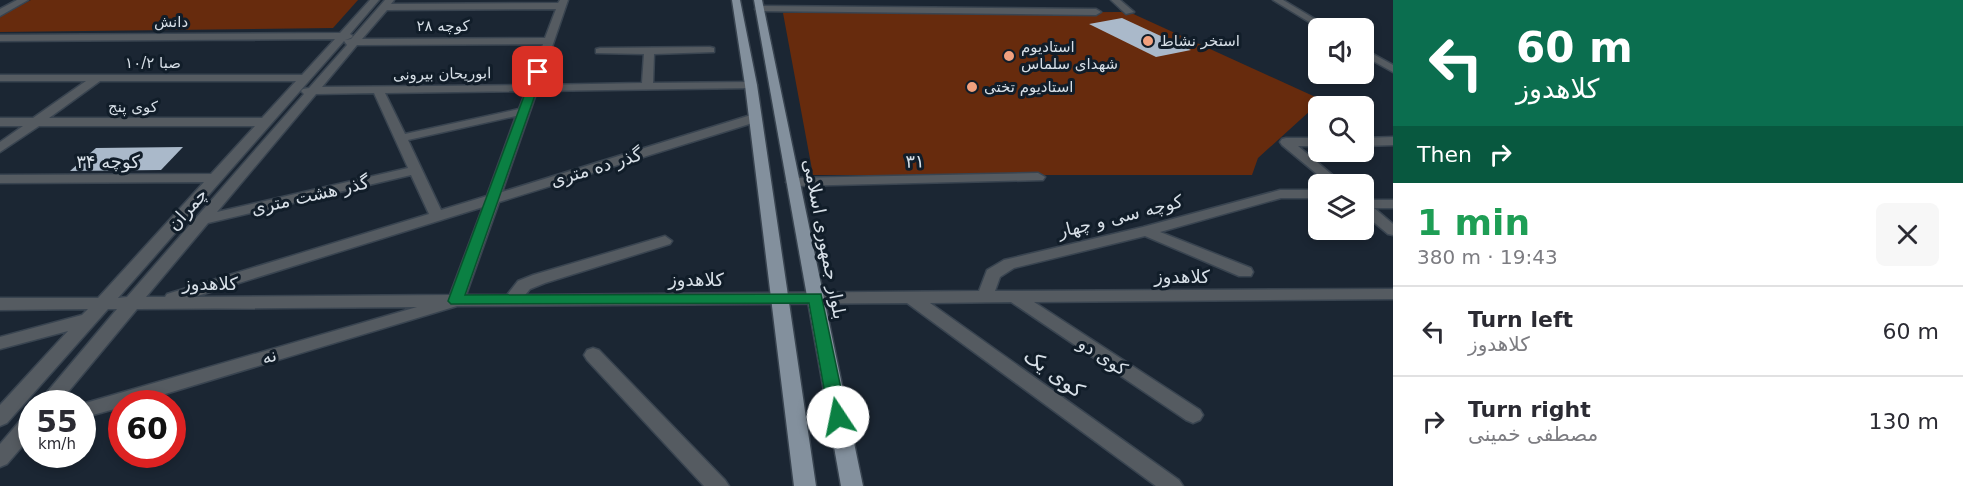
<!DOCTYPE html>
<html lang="en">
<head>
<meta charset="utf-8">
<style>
	:root { --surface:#fff; --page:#f7f7f7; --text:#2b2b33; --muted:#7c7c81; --line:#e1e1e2 }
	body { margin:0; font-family:"DejaVu Sans","Noto Sans Arabic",sans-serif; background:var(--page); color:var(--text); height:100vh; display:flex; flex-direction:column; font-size:22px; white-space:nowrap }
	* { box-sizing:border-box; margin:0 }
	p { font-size:20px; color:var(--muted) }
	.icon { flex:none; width:33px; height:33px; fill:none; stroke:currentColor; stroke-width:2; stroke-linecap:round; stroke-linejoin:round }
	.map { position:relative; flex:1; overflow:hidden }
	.details { display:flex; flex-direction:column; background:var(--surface); width:570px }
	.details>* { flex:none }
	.banner { background:#0b6e4f; color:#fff; overflow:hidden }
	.controls { position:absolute; left:1308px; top:18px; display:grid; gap:12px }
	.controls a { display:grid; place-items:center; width:66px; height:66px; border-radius:9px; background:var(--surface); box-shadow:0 3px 9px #0003; font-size:30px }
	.speed { position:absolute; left:18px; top:390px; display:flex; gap:12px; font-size:30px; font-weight:700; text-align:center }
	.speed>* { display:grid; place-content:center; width:78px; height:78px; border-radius:50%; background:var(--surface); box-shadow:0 3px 9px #0003; line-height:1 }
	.speed small { font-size:15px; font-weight:400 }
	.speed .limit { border:9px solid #d22; background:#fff; color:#111 }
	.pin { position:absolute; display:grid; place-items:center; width:51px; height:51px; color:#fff; margin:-26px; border-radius:12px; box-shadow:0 3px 9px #0006 }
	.me { position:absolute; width:66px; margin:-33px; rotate:349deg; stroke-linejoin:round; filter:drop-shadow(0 0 4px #0008) }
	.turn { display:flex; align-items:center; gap:21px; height:126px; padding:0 24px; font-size:27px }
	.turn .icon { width:78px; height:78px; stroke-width:2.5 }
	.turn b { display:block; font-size:42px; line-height:51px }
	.then { display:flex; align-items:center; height:57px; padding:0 24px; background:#0003; gap:12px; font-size:22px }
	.round { display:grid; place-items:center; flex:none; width:63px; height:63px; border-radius:9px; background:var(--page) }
	.head { display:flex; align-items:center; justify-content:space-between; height:102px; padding:0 24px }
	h1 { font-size:36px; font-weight:700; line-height:45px; color:#1e9e55 }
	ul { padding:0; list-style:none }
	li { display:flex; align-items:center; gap:18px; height:90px; padding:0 24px; border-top:2px solid var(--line) }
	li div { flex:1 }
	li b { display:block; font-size:22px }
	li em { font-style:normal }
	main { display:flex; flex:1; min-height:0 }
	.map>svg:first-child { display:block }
	.green { fill:#672b0d }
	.building { fill:#aab9ca }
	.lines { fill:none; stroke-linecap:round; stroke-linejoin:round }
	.minor-casing { stroke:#394450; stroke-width:3 }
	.major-casing { stroke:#394450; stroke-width:3 }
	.minor { fill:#555b61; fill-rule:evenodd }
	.major { fill:#83909d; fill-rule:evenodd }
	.route { fill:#0b8043; stroke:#07532c; stroke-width:1.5 }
	.poi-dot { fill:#f2a17e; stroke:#111d29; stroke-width:2 }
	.labels { text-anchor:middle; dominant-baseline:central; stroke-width:6; stroke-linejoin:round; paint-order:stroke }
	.far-street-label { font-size:15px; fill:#d7dfe7; stroke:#111d29 }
	.far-poi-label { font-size:15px; fill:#d7dfe7; stroke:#111d29; text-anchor:start }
	.street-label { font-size:18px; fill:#d7dfe7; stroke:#111d29 }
	.near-street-label { font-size:21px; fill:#d7dfe7; stroke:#111d29 }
</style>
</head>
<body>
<main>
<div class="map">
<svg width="1393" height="486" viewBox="0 0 1393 486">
	<rect width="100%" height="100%" fill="#1b2633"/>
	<g class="green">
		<path d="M31,0H358L333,28L0,32V16Z"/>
		<path d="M1129,12L1322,100L1258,158L1252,175H813L783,13Z"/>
	</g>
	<g class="building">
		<path d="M1122,18L1191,50L1156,57L1089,24Z"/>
		<path d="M183,147L161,170L70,171L96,148Z"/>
	</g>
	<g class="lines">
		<defs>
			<g id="minor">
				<path d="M17,0H28L0,16V9Z"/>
				<path d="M370,0H379L350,34L353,36L351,38L345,40L351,39L385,0H394L391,4L558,3L560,0H568L539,85L642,83L644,54L596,53V49L600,48L710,47L714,48V52L654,54L653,83L751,82L757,85L751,88L537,91L502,192L751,115H759L761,118L759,121L499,202L466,295H507L518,281L533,275L665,236L672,241L670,244L545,283L530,289L525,295L979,291L987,270L1004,260L1143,227L1280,190H1318V198H1281L1160,232L1251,268L1253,272L1251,276H1239L1145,236L1014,268L1000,277L995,291L1393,289V299L1034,302L1200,410L1203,415L1200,420L1193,423L1186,420L1011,302L930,303L1179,480L1183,486H1156L907,303L457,306L132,404H122V407L82,418V404L417,307L137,309L58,404H37L117,309H108L7,423L0,426V405L68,331L0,349V337L82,315L88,309L0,310V298H98L204,182L0,183V175L211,174L255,126H39L0,152V142L23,126H0V118H33L86,81H0V75H302L335,39L0,41V35L340,33ZM556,9L545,38L362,39L387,10ZM344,41L347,45L309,88L303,89L301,91L304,94L127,297L118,298ZM543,44L528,85L322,87L357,45ZM100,81H296L262,118H49ZM526,91L519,109L405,134L385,93ZM374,93L408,168L217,212L316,94ZM516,116L487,196L441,210L408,140ZM411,175L429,214L167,294L165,297H146L208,223ZM483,207L450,295L194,297Z"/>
				<path d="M1111,0H1120L1134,12L1126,14Z"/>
				<path d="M1273,0H1283L1330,28H1319Z"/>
				<path d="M760,6L1096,9L1101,12L1096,15L757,11L755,9Z"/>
				<path d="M1364,49L1393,65V72L1364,56Z"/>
				<path d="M1393,137V145L1364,146V138Z"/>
				<path d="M1286,138H1318V146H1298L1343,184H1329L1282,145L1280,142L1282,139Z"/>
				<path d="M1038,173L1045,177L1043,180L793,186L786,182L793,178Z"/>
				<path d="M1364,200H1393V208H1374L1393,224V235L1388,234L1364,214Z"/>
				<path d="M593,348L599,350L725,480L729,486H704L587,360L584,355L587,350Z"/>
				<path d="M32,413V435L7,464L0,467V444L25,415Z"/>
			</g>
			<g id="major">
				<path d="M732,0H740L757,85L816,486H794L745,85Z"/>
				<path d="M754,0H762L863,486H841Z"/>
			</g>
		</defs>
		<use href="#minor" class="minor-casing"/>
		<use href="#major" class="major-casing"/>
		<use href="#minor" class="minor"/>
		<use href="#major" class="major"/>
	</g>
	<path class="route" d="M538,69L543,72L465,295L821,294L847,417L844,422L838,424L832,422L829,417L809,303L451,304L448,301L533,72Z"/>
	<g class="poi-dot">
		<circle cx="1148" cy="41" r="6"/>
		<circle cx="1009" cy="56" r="6"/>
		<circle cx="972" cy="87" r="6"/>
	</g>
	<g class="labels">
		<g class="far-street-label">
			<text x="171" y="22">دانش</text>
			<text x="443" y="26">کوچه ۲۸</text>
			<text x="153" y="63">صبا ۱۰/۲</text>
			<text transform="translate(442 74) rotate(-1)">ابوریحان بیرونی</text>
			<text x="133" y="107">کوی پنج</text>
		</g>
		<g class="far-poi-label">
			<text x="1160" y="41">استخر نشاط</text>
			<text x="1021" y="47">استادیوم<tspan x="1021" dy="17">شهدای سلماس</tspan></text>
			<text x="984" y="87">استادیوم تختی</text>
		</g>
		<g class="street-label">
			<text x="108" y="161">کوچه ۳۴</text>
			<text transform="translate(915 161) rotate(-1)">۳۱</text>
			<text transform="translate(596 167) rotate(-17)">گذر ده متری</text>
			<text transform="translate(310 195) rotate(-13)">گذر هشت متری</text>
			<text transform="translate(187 209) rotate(-48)">چمران</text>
			<text transform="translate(1120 216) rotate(-14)">کوچه سی و چهار</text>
			<text transform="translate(825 239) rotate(79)">بلوار جمهوری اسلامی</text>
			<text x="1182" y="276">کلاهدوز</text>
			<text x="696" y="279">کلاهدوز</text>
			<text x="210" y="283">کلاهدوز</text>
			<text transform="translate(269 356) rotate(-16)">نه</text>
			<text transform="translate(1103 356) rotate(33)">کوی دو</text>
		</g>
		<g class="near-street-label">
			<text transform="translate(1054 373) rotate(36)">کوی یک</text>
		</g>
	</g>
</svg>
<div class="controls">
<a><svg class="icon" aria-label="sound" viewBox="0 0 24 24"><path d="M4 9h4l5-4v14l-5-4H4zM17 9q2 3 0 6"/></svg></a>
<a><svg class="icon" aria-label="search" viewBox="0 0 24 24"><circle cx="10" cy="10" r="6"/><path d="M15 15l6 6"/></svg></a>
<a><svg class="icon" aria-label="layers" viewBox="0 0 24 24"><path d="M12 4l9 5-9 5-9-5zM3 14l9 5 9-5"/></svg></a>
</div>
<div class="speed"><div>55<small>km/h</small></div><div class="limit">60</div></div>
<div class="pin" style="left:538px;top:72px;background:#d93025"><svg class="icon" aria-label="arrive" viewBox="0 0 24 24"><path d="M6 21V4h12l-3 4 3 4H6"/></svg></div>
<svg class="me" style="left:838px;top:417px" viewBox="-20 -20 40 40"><circle r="19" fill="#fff"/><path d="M0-13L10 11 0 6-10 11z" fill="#0b8043"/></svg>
</div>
<section class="details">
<div class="banner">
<div class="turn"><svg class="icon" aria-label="left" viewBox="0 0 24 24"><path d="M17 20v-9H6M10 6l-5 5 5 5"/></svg><div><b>60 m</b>کلاهدوز</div></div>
<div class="then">Then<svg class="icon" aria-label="right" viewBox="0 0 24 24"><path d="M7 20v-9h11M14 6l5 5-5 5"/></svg></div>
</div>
<div class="head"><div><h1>1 min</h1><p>380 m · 19:43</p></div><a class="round"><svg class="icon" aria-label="close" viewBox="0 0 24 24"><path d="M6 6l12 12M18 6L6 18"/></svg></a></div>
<ul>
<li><svg class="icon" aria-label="left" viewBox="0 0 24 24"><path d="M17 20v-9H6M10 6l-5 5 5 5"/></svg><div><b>Turn left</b><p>کلاهدوز</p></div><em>60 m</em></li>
<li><svg class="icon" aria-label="right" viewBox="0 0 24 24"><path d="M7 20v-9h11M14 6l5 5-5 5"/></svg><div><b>Turn right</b><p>مصطفی خمینی</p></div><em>130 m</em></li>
</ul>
</section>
</main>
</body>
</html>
